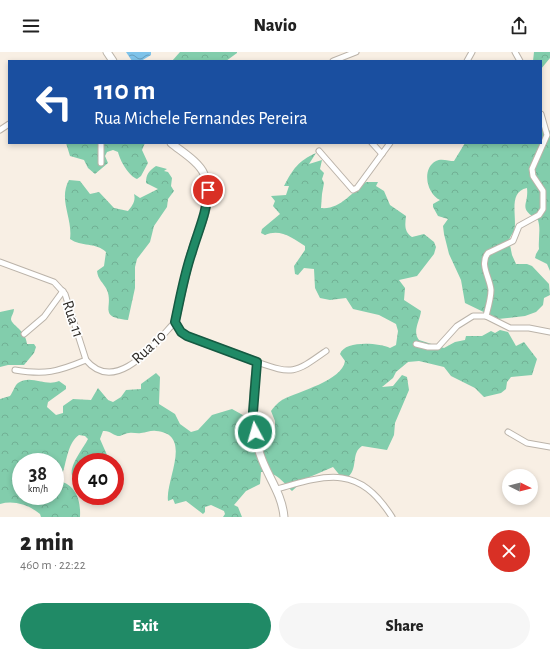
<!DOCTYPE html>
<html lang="en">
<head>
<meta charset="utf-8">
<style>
	:root { --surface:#fff; --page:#f6f6f6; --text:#222; --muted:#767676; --accent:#208a66 }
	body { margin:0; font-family:"Alegreya Sans",sans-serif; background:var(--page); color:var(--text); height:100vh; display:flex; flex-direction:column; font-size:15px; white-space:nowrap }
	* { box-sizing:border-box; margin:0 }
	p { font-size:13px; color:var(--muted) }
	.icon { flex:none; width:22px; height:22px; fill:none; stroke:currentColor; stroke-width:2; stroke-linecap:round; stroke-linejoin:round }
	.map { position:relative; height:465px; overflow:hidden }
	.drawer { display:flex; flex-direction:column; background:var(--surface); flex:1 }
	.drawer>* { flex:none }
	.hud { position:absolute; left:8px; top:8px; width:534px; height:84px; border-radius:0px; box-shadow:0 2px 6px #0003; background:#1a4fa0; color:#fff; overflow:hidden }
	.needle { width:26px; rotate:96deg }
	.fabs { position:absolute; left:502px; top:417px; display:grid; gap:8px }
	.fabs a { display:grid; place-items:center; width:36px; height:36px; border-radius:50%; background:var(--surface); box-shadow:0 2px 6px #0003; font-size:20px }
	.speed { position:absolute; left:12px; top:401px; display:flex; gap:8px; font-size:20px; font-weight:700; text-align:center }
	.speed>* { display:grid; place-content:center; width:52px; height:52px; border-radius:50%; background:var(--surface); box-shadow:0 2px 6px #0003; line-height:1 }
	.speed small { font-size:10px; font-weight:400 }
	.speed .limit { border:6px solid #d22; background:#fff; color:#111 }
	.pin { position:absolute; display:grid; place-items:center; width:34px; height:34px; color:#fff; margin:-17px; border:2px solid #fff; border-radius:50%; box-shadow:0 1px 4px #0007 }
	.me { position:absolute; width:44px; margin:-22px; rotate:354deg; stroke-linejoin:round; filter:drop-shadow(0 0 3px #0008) }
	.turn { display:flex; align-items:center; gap:14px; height:84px; padding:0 20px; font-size:18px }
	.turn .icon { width:52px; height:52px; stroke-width:2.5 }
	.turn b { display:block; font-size:28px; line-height:34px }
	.round { display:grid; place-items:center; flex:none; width:42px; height:42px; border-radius:21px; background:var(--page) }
	.summary { display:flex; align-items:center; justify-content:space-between; height:68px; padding:0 20px }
	h1 { font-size:24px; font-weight:800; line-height:30px }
	.cta { display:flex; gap:8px; margin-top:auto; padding:8px 20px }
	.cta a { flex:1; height:46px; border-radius:24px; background:var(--accent); color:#fff; font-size:16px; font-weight:800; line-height:46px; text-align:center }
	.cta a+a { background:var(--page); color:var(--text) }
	header { display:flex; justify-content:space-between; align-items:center; height:52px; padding:0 20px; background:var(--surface); font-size:18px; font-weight:800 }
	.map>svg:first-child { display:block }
	.forest { fill:url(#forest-crowns) }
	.water { fill:url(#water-waves) }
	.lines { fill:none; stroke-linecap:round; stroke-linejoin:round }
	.street-casing { stroke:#bbb3a9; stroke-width:7 }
	.secondary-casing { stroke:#bbb3a9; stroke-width:9 }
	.street { stroke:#fff; stroke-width:5 }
	.secondary { stroke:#fff; stroke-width:7 }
	.route-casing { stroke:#155a42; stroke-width:10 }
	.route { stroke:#208a66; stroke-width:7 }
	.labels { text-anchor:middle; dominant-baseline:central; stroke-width:3.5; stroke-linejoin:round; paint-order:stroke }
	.street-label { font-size:16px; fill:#2e2b27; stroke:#fefefe }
</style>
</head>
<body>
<header><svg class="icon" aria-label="menu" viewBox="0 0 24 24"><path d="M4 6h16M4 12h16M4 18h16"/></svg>Navio<svg class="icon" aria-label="share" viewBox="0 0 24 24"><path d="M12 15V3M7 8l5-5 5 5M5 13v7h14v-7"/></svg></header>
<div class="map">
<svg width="550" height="465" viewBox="0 0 550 465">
	<defs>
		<pattern id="forest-crowns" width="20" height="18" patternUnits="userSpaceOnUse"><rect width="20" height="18" fill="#82cdac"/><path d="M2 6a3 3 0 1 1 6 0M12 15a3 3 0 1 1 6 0" fill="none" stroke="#71b094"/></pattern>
		<pattern id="water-waves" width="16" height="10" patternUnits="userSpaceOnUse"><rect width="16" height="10" fill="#7ec3ea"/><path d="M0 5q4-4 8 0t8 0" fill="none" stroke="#689fbe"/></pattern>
	</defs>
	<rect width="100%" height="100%" fill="#f8efe4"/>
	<g class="forest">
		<path d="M180,0H237V1L226,9H172Z"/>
		<path d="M534,0H550V6L541,17V9H533Z"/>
		<path d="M541,58L548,80L550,78V219L547,212L535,206L536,202L539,197C538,187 541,178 538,168C517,155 529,154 527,136C507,140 518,166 514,179C512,182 510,185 509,188L512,203L516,212H527L532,214L549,232L550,243L544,246L543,253L536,260L525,264L498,267L465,251L461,228L449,202L444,182L443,174L448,167L438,164L433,155V152L440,148C427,142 421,117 436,109C441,106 449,109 454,109L465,91H541Z"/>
		<path d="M66,91H145L142,98L148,111L141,124L137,127C129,124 120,109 118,100L113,98L107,100L105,104L108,111L95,122L88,116L84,108L70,104Z"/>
		<path d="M316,101L309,112L322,108L320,117L324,121L322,127L324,131L322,142L321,156C340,158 352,140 366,130H378L376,134L384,139L390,153L406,164C405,173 404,180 412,185L424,182L434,190L436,195L434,202L417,224L399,228L405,236L404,248L421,259C420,269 412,279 419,288L444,296L455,290L465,288L466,284H482L491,279L495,281L500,278L508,280L516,294L524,290L537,307L532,323L511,325L507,330L506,337L501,341L484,345L475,336L451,324L444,315L419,309L408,310L396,320L393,326L382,335L393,334L402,323L407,325L409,338L395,371L394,383L387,398L362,394C351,401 358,415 349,424L342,426L333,415L305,427L292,439C283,430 276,419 261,420L260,432L246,439L234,453L238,455L242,465H223L225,462L224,459L211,453L205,455V460L203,462L186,449L175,452L173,447L168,449C165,428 194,382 156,379C151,378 146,381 141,381C137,382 133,380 129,381C126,381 123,383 120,384C113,384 110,378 103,379L100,387L107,403L106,410H81V431C59,425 82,399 88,387L85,384L79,383C68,391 67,407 63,420L55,425V410H21V444H55V428C75,431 81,446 80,465H41L40,462C29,453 14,448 0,452V347L10,344C13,340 15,333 18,331C31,322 45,335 59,329L66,334V337L48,350L47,355L56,363L63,361V354L73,347L91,348L98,336L108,348L113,350L121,345L126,338L141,337V332L156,321L160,325L159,352L175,362L180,372L191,380L198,378L212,363L232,357L250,367L257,379L263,383L275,377V369L271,359C274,355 277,351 282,348C299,339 342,329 345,309L340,302C345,288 379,291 390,296L396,293L398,279L396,272L379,263L353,257L346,246L330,248L320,246L315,236L314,217L304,216L298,223L295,222L294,214L305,198V194C293,186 280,176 265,183L261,181L262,177L280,162L273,154L275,149L271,144L286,143L289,134H284C293,117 298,109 316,101Z"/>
		<path d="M156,114L167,117L164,119L168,120L172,126L171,134L174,139L168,147L167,155L154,174L150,190L137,207L135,215V236L128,268C97,265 114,255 107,238C103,230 98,228 97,219L104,214L106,200C96,190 81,195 70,187C73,166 58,148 69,128L80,129L90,142L99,140L114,156L128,159C132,154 136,149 134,142L140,146L158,137L146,131C146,122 149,119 156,114Z"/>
		<path d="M14,257C14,261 11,264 11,267C11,273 26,278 27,292H34L36,295L34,301L24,313H8L0,315V260Z"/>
	</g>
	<path class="water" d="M126,0H151V3L141,9H132Z"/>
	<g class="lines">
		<defs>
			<g id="street">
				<path d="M515,0L520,9"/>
				<path d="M333,9L356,0"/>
				<path d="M467,9L472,0"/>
				<path d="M0,78L9,72"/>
				<path d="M101,91V111"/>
				<path d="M372,91L382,102"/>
				<path d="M319,99L353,138L357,136L390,91"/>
				<path d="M0,210L54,230L65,242L86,308C116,344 155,291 175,270"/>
				<path d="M486,264C488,256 491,246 491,238C490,226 479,212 488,201L513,189L519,174L539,163L543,157V139L533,124L532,117L547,83L541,62"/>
				<path d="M24,282L44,265L63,239"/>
				<path d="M416,292L428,295H438L457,274L473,264H486L510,276H529L550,280"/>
				<path d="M257,310C293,323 295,321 326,299"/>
				<path d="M15,318C45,323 57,320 86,308"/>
				<path d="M508,380L527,391L550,395"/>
				<path d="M277,437C329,422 359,413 392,465"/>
			</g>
			<g id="secondary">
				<path d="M107,0L113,9"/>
				<path d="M171,91C182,100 199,110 204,122C216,149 198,177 191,202C185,224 180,247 175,270L181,280L187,284L257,310C253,340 250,373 260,402C267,424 282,441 284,465"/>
			</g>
		</defs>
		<use href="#street" class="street-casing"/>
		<use href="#secondary" class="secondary-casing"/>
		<use href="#street" class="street"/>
		<use href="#secondary" class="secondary"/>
	</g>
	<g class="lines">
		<defs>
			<path id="route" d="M208,138C207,161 198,179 192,200C184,223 180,247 175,270L181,280L187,284L257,310L253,360L255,380"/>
		</defs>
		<use href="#route" class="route-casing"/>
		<use href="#route" class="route"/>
	</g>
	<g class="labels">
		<g class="street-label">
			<text transform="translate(73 267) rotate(72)">Rua 11</text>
			<text transform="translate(149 295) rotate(-43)">Rua 10</text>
		</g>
	</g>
</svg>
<div class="fabs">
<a><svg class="needle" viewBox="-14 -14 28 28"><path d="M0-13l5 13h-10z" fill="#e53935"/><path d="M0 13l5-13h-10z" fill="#767676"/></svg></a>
</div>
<div class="speed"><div>38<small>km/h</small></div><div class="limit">40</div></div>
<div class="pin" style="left:208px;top:138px;background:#d93025"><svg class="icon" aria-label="arrive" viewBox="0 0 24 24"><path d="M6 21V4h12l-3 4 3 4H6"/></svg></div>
<svg class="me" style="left:255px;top:380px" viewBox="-20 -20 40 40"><circle r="17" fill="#208a66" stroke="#fff" stroke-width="3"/><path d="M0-11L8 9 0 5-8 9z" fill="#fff"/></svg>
<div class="hud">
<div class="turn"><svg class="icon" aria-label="left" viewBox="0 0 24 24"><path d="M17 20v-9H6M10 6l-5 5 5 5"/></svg><div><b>110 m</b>Rua Michele Fernandes Pereira</div></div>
</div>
</div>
<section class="drawer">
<div class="summary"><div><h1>2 min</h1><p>460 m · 22:22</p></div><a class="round" style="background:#d93025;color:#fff"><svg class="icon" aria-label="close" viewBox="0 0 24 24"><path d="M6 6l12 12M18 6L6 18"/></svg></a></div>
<div class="cta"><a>Exit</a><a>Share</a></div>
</section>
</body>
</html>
